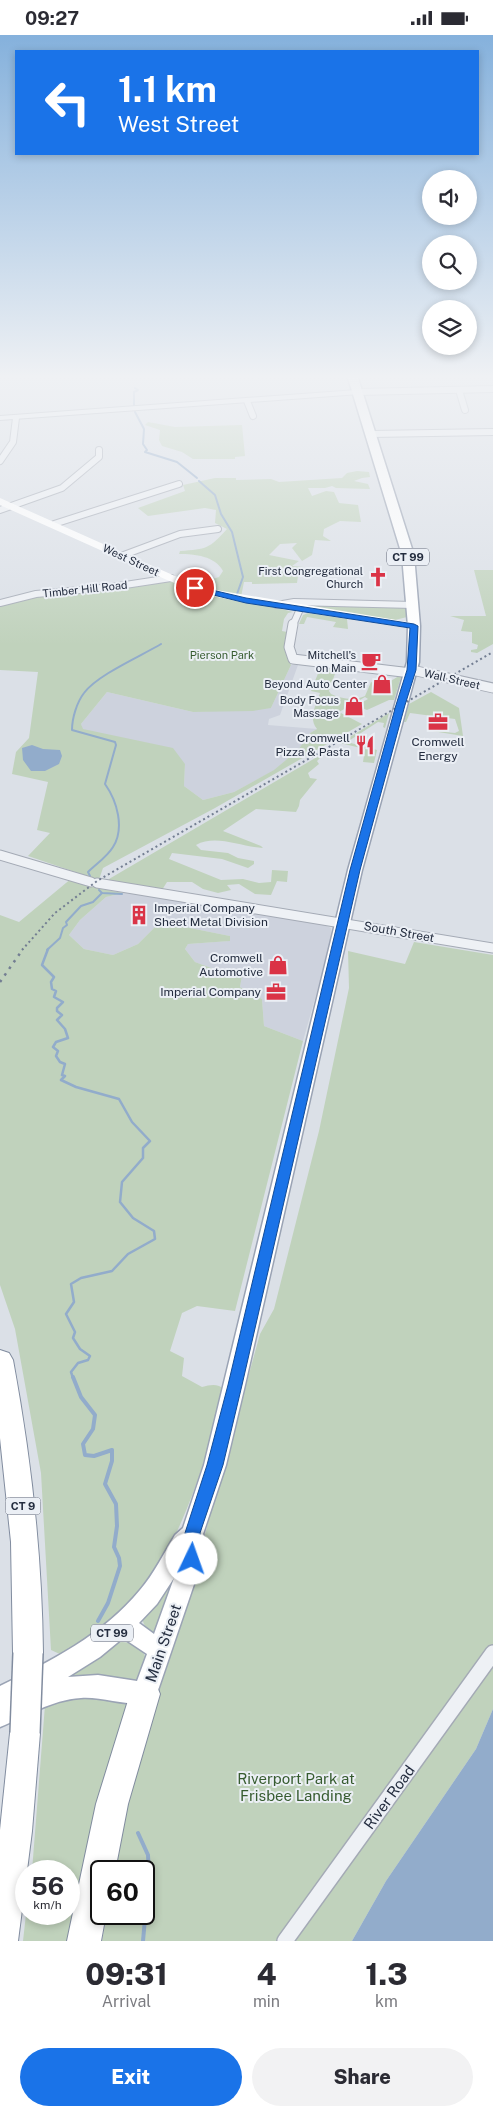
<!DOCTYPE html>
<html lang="en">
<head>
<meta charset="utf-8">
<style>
	:root { --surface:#fff; --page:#f2f2f3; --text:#2b2b33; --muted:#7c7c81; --accent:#1a73e8 }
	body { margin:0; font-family:"Public Sans",sans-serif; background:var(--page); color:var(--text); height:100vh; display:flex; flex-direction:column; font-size:19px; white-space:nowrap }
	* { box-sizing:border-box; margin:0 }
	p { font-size:16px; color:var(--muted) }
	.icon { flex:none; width:28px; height:28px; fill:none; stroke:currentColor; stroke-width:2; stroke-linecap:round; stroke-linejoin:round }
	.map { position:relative; height:1906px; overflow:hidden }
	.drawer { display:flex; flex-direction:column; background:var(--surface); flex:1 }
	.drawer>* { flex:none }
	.top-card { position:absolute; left:15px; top:15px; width:464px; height:105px; border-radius:0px; box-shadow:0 2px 8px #0003; background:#1a73e8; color:#fff; overflow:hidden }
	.fabs { position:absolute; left:422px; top:135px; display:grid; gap:10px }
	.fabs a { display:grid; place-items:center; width:55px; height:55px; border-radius:50%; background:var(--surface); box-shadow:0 2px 8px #0003; font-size:25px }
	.speed { position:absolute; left:15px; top:1825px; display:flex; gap:10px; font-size:25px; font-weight:700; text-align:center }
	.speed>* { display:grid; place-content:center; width:65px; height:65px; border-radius:50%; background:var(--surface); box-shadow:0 2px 8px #0003; line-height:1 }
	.speed small { font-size:12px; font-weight:400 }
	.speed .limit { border:2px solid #111; border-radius:8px; background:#fff; color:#111 }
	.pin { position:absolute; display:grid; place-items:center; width:42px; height:42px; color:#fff; margin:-21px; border:2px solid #fff; border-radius:50%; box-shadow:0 1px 5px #0007 }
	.me { position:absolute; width:55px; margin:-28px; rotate:3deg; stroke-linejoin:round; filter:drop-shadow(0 0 4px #0008) }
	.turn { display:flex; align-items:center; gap:18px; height:105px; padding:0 20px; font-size:22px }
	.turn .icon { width:65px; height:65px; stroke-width:2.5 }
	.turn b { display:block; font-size:35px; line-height:42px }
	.eta { display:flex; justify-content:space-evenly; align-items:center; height:85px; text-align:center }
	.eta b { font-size:30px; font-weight:800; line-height:35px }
	.action { display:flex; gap:10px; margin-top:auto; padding:10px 20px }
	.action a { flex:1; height:58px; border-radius:30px; background:var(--accent); color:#fff; font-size:20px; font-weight:800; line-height:58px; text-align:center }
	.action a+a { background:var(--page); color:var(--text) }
	.status { display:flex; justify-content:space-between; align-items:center; height:35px; padding:0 25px; background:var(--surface); direction:ltr }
	.status svg { height:14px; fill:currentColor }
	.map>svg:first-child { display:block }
	.built { fill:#cdd2dd }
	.green { fill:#c0d2bc }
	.water { fill:#92accb }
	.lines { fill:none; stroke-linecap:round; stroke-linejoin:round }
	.stream-far2 { stroke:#92accb; stroke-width:2 }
	.stream-far1 { stroke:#92accb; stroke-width:2.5 }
	.stream { stroke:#92accb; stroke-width:4 }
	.minor-far2-casing { stroke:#a4aab5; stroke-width:8 }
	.minor-far1-casing { stroke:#a4aab5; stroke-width:11 }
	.minor-casing { stroke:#a4aab5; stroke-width:18 }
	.tertiary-casing { stroke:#a4aab5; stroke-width:2 }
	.primary-casing { stroke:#9aa3b4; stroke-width:3 }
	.motorway-casing { stroke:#818c9f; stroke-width:2 }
	.minor-far2 { stroke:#eef1f5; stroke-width:6 }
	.minor-far1 { stroke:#eef1f5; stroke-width:9 }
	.minor { stroke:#eef1f5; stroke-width:15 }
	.tertiary { fill:#eef1f5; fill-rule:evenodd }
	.secondary { fill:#fff; fill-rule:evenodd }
	.primary { fill:#fff; fill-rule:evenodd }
	.motorway { fill:#fff; fill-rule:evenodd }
	.rail-far1 { stroke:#737e92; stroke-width:2; stroke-dasharray:2 3; stroke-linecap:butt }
	.rail { stroke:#737e92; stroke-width:2.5; stroke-dasharray:2.5 5.5; stroke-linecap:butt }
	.motorway-bridge-casing { stroke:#818c9f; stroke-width:32; stroke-linecap:butt }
	.motorway-bridge { stroke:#fff; stroke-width:29 }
	.route { fill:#1a73e8; stroke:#114b97 }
	.labels { text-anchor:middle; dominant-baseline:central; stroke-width:4; stroke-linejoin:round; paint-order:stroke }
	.shield { fill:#ebeff5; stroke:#606776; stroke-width:1 }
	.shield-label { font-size:11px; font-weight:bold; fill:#242d3f }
	.far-street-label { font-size:11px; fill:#242d3f; stroke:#ebeff5 }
	.far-poi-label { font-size:11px; fill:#242d3f; stroke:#ebeff5; text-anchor:end }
	.far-park-label { font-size:11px; fill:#375c30; stroke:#ebeff5 }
	.poi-label { font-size:12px; fill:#242d3f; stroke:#ebeff5; text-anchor:end }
	.street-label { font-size:12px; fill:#242d3f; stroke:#ebeff5 }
	.near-street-label { font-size:15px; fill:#242d3f; stroke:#ebeff5 }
	.near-park-label { font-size:15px; fill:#375c30; stroke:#ebeff5 }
</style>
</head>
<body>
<div class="status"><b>09:27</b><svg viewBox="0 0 49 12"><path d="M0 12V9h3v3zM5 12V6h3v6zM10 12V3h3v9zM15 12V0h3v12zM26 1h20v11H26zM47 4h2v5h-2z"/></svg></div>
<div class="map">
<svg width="493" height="1906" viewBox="0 0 493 1906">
	<rect width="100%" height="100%" fill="#dbe0e7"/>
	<g class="built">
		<path d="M291,630H298L280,680L269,684L268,690L317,694L310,698L298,715L275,735L234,757L203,765L184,751L185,729L82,694L81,689L107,657L193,677L271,673Z"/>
		<path d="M124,858L175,863L318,887L331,893L332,903L303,1006L264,991L262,964L240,952L242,941L225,938L195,927L185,914L188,909L229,906L230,901L160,887L138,909L113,920L84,914L69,900L80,885L106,862Z"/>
	</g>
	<g class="green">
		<path d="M148,387L175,392L242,390L245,421L235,422V424H193L182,417L162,411L159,405L160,395L145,390Z"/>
		<path d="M357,436L369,437L370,442L362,443L354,446L368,449L370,454L336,453L332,451L325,453H308L312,461L326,456L334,457L339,468L358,470L361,487L340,486L324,494L323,501L331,506L315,505L312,520L302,526L292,513L297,508L280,509L269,520L299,526L292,531L304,532L293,536H282L285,539L298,541L297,548L252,549V547H244L241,562L231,560L199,548L219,542L223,536C215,521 195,519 179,519L180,516C207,514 209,514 227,494L215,488L216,475L205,473L148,481L138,473L185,456L183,450L215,443H236V445L271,444L279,447L342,443L347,438Z"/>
		<path d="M474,535H493V609L477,618L471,617V615L477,614L478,610L472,608V597L461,596L464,585L450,581H486Z"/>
		<path d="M171,546L293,577L288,578L284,584L282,596L287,597L285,614L291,630L271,673L253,676L193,677L107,657L81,689L83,694L173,713L185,729L184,751L203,765L234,757L274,735L298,715L310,698L317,694C308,683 316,670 320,658L311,656L321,631L337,633L329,656L331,659C341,664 355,666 365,661L371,647L377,650L375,652L378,654L402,639L394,665H389L367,675L359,672L364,669L361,668L368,664L365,662L339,677L362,689L215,773L103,833L96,853L124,858L106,862L80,885L69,900L84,914L113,920L138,909L160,887L230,901V906L188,909L185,914L195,927L225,938L242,941L240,952L262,964L264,991L303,1006L235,1276L197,1271L182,1278L170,1316L184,1323L182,1341L202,1352C211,1350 217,1348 225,1355C202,1436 179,1523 117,1583C102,1597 81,1609 64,1621L51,1615L41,1438L15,1294L0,1250V880L19,887L78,838L28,821L50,798L37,795L48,747L12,739L16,717L29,703L38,637L0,635V571L28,563Z"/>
		<path d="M293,569L407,573V582L395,585Z"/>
		<path d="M308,578L347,584L348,594L333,592L336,587L307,582L304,589H299L303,580Z"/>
		<path d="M431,657L459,673L463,701L426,695L455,698L459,696L455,684L410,678L406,687H404L409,669Z"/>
		<path d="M389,678L385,693L383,692L384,688L378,687L347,707L377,715L374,728L363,727L365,714L340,708Z"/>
		<path d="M317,722L320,723L317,726L319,729L308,738L310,743L317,744L300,765L299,771L296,777L256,774L223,796L261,811L263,813C241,812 216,799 196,810L201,815L228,818L238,823L254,826V829L248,833L222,824L172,818L169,824L221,845L243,844L259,848L271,847L272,835L288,836L287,847L277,846L271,860L255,859L239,849L227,850L231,855L218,858L203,854L192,847H167L162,855L110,848L109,844Z"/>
		<path d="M414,907L493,920V1674L476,1714L386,1846L352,1906H102L107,1879H144V1836H115L128,1764L149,1683L191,1550L260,1299L274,1274L319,1096L349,953L348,916L405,929Z"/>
		<path d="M186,1513L155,1599C147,1596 144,1591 142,1583Z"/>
		<path d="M122,1607C136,1608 142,1612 146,1624L137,1647L45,1648L115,1608Z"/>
		<path d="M71,1659L136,1664L78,1906H23L26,1879H69V1836H32L45,1670Z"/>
	</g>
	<g class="water">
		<path d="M32,710L43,714L60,715L62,721L59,729L45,736H31L23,725L22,713Z"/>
		<path d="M493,1674V1906H352L386,1846L476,1714Z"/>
	</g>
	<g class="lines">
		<g class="stream-far2">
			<path d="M134,371V357L138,355L135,353"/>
			<path d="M135,377L144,394L143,409L147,415L145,417L177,427L197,443"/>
			<path d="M199,446L215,460L221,479L232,497L243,542L237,559"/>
			<path d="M90,841L88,837C96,829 107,822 113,812C125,793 117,766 105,749L116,710L115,707L72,695C72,683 77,667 84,658C97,640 141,621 161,609"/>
			<path d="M99,855L102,858L122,859"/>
			<path d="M47,915L60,903L63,893L67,890L66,887L81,871L93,867L102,858"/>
		</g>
		<path class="stream-far1" d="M48,914L42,930L54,942L51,947L52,954L56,956L54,962L63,967L57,973V976L62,980L57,985L65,994L68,1003L56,1007L53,1012L58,1016L56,1021L60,1027L65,1029L62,1040L65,1041L61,1045L76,1052L119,1064L132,1087L150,1106L143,1113V1123L122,1147L120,1167L133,1183L154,1196L155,1204L128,1219L112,1236L81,1243L71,1249L74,1267L66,1279L75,1297L73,1303L80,1314L90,1321L88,1325L78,1328L71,1337L73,1343"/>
		<g class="stream">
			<path d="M73,1342L81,1362L95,1380L93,1394L83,1409L85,1420L94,1421L112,1415V1426L105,1449L116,1469L117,1491L114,1512L119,1523L120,1531L108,1568L98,1586"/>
			<path d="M138,1798L148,1820L149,1839L143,1906"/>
		</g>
		<defs>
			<g id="minor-far2">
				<path d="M459,355L465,375"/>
				<path d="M357,357L493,354"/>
				<path d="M247,366L253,381"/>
				<path d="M371,399L493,397"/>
				<path d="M0,426L13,407L16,383"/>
				<path d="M0,475L62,453L99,422V415"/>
				<path d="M54,489L179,449"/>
				<path d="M121,521L180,499L218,494"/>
				<path d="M0,568L36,559L112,552L171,543"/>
				<path d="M277,570L294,567L413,570"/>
				<path d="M293,590L300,574"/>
			</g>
			<g id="minor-far1">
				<path d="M293,589L289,612L293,624L411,638"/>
				<path d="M412,635L493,653"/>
				<path d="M0,820L91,847"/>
				<path d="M97,848L493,913"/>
			</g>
			<path id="minor" d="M285,1906L493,1618"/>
			<path id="tertiary" d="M357,355L361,357L360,359L0,385V381Z"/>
			<path id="primary" d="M348,343H358L414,520L420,591L419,627L362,835L245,1350L226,1430L203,1499L206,1508L205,1517L154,1667C136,1674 102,1661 81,1663C51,1665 27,1681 0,1692V1651C51,1626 103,1600 140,1555C154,1539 164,1518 175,1500L183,1493L204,1430L348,835L407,627L408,591L402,520ZM174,1543L154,1599L139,1588L157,1569ZM123,1603L147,1619L137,1646L98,1640L68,1642L100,1622Z"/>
			<g id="motorway">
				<path d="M0,1315L9,1318L13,1325C31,1422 42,1519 43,1618L38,1628L28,1631L18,1628L13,1618L11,1507L0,1403Z"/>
				<path d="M145,1645L156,1649L160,1659L128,1769L115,1836H101V1879H106L101,1906H67L96,1769L130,1659L134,1649Z"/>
				<path d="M25,1683L36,1688L40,1698L32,1796L18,1906H0V1795L10,1698L14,1688Z"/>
			</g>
		</defs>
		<use href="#minor-far2" class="minor-far2-casing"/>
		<use href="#minor-far1" class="minor-far1-casing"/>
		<use href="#minor" class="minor-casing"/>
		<use href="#tertiary" class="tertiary-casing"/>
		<use href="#primary" class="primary-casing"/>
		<use href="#motorway" class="motorway-casing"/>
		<use href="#minor-far2" class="minor-far2"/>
		<use href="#minor-far1" class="minor-far1"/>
		<use href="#minor" class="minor"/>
		<use href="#tertiary" class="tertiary"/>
		<path class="secondary" d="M0,463L175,541L210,554L414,588L420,591L414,594L246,568L203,559L167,545L0,470Z"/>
		<use href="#primary" class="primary"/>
		<use href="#motorway" class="motorway"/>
		<path class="rail-far1" d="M22,915L55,878L97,846L493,617"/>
		<path class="rail" d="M0,947L23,914"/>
		<defs>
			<path id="motorway-bridge" d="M25,1698L28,1618"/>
		</defs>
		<use href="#motorway-bridge" class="motorway-bridge-casing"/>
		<use href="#motorway-bridge" class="motorway-bridge"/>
	</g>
	<linearGradient id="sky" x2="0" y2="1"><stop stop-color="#85b1dc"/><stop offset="0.56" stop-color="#eff1f4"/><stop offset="1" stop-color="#eff1f4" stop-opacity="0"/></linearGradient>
	<rect width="493" height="610" fill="url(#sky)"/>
	<path class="route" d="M195,551L246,563L414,589L418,591L416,635L405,670L360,835L242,1350L223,1430L200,1498C204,1509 202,1519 197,1529L192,1531L186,1529C182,1520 188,1511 185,1498L207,1430L228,1350L350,835L396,670L407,635L410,593L246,568L193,555L191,553Z"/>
	<defs>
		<symbol id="church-bare" viewBox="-9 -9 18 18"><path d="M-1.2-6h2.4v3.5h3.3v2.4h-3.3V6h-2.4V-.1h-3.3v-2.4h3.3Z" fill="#da3346" stroke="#ebeff5" stroke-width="2.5" paint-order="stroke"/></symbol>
		<symbol id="cafe-bare" viewBox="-9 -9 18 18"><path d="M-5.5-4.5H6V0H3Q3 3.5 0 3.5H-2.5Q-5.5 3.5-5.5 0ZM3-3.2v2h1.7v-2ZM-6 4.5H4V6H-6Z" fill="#da3346" stroke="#ebeff5" stroke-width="2.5" paint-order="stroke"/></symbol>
		<symbol id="shop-bare" viewBox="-9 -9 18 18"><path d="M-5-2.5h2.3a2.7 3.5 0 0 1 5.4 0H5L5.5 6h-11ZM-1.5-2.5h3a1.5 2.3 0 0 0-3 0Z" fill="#da3346" stroke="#ebeff5" stroke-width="2.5" paint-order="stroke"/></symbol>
		<symbol id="office-bare" viewBox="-9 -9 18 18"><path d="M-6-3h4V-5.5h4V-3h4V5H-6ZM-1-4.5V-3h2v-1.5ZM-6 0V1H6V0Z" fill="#da3346" stroke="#ebeff5" stroke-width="2.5" paint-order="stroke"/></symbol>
		<symbol id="restaurant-bare" viewBox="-9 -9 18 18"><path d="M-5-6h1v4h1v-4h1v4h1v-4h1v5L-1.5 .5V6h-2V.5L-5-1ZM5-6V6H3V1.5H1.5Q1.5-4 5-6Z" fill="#da3346" stroke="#ebeff5" stroke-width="2.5" paint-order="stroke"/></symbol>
		<symbol id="building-bare" viewBox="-9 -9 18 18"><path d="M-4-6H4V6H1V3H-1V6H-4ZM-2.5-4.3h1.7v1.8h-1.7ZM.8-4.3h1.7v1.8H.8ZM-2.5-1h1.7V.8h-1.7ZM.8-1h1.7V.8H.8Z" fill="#da3346" stroke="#ebeff5" stroke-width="2.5" paint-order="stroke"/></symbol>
	</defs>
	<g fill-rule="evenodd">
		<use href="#church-bare" x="364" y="528" width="28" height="28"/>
		<use href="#cafe-bare" x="357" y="612" width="28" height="28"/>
		<use href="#shop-bare" x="368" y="635" width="28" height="28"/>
		<use href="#shop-bare" x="340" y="657" width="28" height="28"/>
		<use href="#office-bare" x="424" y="673" width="28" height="28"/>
		<use href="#restaurant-bare" x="351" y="696" width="28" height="28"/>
		<use href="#building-bare" x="125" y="866" width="28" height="28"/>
		<use href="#shop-bare" x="264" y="916" width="28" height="28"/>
		<use href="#office-bare" x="262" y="943" width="28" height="28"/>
	</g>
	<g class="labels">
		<g class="shield">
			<rect x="387" y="513.5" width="42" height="17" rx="4"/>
			<rect x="5.5" y="1462.5" width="35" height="17" rx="4"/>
			<rect x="91" y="1589.5" width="42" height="17" rx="4"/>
		</g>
		<g class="shield-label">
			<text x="408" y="522">CT 99</text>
			<text x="23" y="1471">CT 9</text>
			<text x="112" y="1598">CT 99</text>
		</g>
		<g class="far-street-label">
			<text transform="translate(131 525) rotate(25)">West Street</text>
			<text transform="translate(85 554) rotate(-6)">Timber Hill Road</text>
			<text transform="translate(452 644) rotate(13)">Wall Street</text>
		</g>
		<g class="far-poi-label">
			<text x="363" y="536">First Congregational<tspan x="363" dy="13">Church</tspan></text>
			<text x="356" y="620">Mitchell's<tspan x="356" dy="13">on Main</tspan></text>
			<text x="367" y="649">Beyond Auto Center</text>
			<text x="339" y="665">Body Focus<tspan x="339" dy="13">Massage</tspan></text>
		</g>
		<g class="far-park-label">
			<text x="222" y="620">Pierson Park</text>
		</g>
		<g class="poi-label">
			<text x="350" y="703">Cromwell<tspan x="350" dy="14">Pizza &amp; Pasta</tspan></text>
			<text x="438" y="707" text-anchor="middle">Cromwell<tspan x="438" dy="14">Energy</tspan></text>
			<text x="154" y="873" text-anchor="start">Imperial Company<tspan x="154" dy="14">Sheet Metal Division</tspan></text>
			<text x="263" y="923">Cromwell<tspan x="263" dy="14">Automotive</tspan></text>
			<text x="261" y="957">Imperial Company</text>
		</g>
		<g class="street-label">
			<text transform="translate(399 897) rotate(10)">South Street</text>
		</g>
		<g class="near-street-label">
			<text transform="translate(163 1608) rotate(-71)">Main Street</text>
			<text transform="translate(389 1762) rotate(-54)">River Road</text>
		</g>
		<g class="near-park-label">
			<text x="296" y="1743">Riverport Park at<tspan x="296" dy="17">Frisbee Landing</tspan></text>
		</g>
	</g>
</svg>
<div class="fabs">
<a><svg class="icon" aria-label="sound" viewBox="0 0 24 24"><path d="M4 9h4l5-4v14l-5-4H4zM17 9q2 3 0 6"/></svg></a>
<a><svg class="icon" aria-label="search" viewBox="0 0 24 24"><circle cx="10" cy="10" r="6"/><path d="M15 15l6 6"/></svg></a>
<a><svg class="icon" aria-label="layers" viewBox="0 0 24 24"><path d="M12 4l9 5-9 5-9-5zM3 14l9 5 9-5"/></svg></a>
</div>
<div class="speed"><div>56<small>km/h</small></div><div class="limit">60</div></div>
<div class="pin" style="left:195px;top:553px;background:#d93025"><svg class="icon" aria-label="arrive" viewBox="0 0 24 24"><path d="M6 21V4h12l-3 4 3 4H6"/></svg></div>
<svg class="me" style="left:192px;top:1524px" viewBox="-20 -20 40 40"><circle r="19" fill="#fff"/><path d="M0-13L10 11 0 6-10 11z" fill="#1a73e8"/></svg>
<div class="top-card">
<div class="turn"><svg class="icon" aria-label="left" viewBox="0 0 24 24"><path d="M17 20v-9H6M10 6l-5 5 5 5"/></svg><div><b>1.1 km</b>West Street</div></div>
</div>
</div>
<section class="drawer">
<div class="eta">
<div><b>09:31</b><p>Arrival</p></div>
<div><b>4</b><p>min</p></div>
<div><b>1.3</b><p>km</p></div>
</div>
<div class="action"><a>Exit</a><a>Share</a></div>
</section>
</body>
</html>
